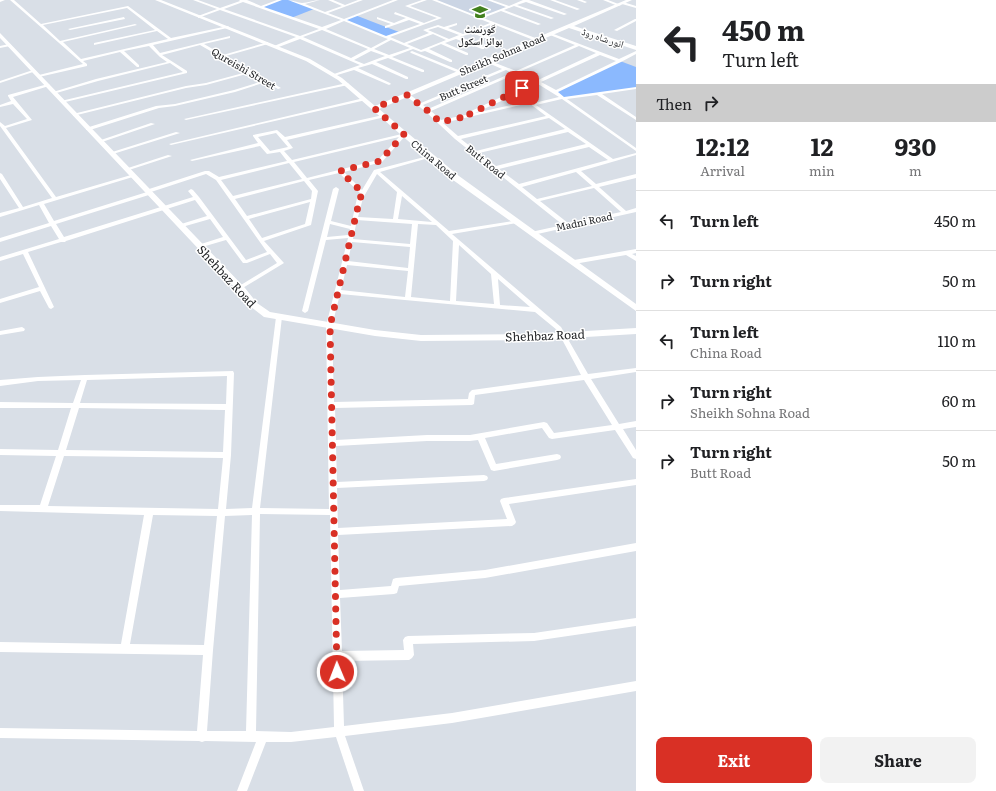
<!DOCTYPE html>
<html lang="en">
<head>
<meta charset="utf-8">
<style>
	:root { --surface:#fff; --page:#f2f2f2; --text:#202124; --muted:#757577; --line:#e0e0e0; --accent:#d93025 }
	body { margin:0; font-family:Literata,"Noto Naskh Arabic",serif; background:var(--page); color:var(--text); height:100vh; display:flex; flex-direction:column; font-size:15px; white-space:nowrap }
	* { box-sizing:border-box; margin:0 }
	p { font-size:13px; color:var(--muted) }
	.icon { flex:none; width:22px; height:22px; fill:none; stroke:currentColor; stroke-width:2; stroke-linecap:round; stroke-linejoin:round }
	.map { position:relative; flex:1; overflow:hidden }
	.panel { display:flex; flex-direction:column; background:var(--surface); width:360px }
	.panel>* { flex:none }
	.top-card { background:#fff; color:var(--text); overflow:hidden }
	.pin { position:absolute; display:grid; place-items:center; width:34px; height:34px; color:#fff; margin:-17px; border-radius:8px; box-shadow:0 2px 6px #0006 }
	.me { position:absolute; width:44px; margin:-22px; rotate:359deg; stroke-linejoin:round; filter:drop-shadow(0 0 3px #0008) }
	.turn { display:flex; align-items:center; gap:14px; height:84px; padding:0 20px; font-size:18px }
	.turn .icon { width:52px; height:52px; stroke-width:2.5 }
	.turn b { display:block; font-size:28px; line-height:34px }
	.then { display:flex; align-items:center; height:38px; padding:0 20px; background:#0003; gap:8px; font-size:15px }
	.eta { display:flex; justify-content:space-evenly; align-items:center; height:68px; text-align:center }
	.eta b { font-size:24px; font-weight:700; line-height:28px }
	.action { display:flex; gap:8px; margin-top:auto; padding:8px 20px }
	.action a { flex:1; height:46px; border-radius:8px; background:var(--accent); color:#fff; font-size:16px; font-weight:700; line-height:46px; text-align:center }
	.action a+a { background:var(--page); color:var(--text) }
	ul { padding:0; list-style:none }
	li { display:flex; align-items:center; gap:12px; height:60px; padding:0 20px; border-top:1px solid var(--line) }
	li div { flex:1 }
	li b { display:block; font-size:15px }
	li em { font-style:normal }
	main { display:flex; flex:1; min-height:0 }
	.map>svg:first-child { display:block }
	.built { fill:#cbd5e4 }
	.green { fill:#8bb9fe }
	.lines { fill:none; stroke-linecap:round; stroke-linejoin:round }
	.street { fill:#fff; fill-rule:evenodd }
	.secondary { fill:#fff; fill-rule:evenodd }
	.route { stroke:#d93025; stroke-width:7; stroke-dasharray:0 12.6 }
	.labels { text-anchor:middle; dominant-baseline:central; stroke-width:3; stroke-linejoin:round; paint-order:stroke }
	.far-poi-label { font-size:10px; font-weight:bold; fill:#25272a; stroke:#fff }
	.far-street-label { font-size:10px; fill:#25272a; stroke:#fff }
	.street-label { font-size:12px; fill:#25272a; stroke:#fff }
</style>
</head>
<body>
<main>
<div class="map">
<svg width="636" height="791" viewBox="0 0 636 791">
	<rect width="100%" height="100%" fill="#d9dfe7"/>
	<path class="built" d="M434,0H489L509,7L480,18Z"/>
	<g class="green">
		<path d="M280,0H290L314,9L291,18L261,7Z"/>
		<path d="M355,15L399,32L386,37L344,20Z"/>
		<path d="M620,61L636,67V88L563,98L556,92Z"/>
	</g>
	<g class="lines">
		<g class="street">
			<path d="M0,0H5L0,2Z"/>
			<path d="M10,0H14L41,24L128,6L171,38L228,26L229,27L227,28L153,45L160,53L230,36V38L204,44L223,55L268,42V44L226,56L281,88L278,89L266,82L235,92L175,106L159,108L90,130H86V128L156,106L175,104L234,90L263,81L250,73L206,85L186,88L73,116V114L186,86L206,83L247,72L200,45L162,55L187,71V73L61,103V101L183,72L170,63L98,81L53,94V92L96,79L167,62L160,57L149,46L124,51L139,65V67H137L120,52L83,61L87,64V66L39,77V75L83,64ZM127,8L155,30L94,43V45L157,31L168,39L81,59L63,42L137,25L135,24L60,41L43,25Z"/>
			<path d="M193,0H198L220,8L240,1L239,0H247L261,6L277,0H282L264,7L322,27L341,20L288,0C293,0 298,3 302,3C308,3 314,0 320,0L305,4L325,12L342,6L328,0H333L345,5L358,0H363L328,13L344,19L393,0H398L347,20L386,36L420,24L409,20L386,28H385V26L391,24L377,19V17L394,23L406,18L394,14L395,12L424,23L437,18L405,6L422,0H427L410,6L442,18L390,37L404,43L429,33L423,30L438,25L444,27L457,23V25L448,28L463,34L490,23L432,0H437L480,17L506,7L487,0H492L509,6L523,0H529L567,14L564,15L526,2L517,5L554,18L551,19L514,6L504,10L541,24L538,25L501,11L483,18L538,39V41H536L493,24L475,31L499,41V43H497L472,33L460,37L484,47V49H482L456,39L445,43L468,53V55H466L441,44L429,49L452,60V62H450L425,51L421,52L413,49L392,57L424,70V72H422L388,58L376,62L408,77V79H406L372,64L358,68L390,83L391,84L389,85L354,70L334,76V74L360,65L300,39L276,48H274V46L296,37L220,10L198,18V16L217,9ZM243,2L319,29L300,36L224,9ZM344,21L385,38L388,39L371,48L326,29ZM438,27L459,35L449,39L428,30ZM322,30L368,49L351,58L303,37ZM433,34L446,40L421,50L407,44ZM391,40L410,48L389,55L374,49ZM371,51L385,56L364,64L354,60Z"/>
			<path d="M550,0H555L580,9L577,10Z"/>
			<path d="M577,0H582L587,2L585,3Z"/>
			<path d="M603,0H608L621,5L618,6Z"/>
			<path d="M623,2L636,6V8L622,4Z"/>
			<path d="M124,17L125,19L70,30L68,29Z"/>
			<path d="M635,19H636V21L617,31L614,30Z"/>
			<path d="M551,33L619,59L636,51V54L621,62L558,92L564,97L636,87V89L602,94L636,117V120L597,95L567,99L636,148V151L562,99L536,105L613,159L636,153V155L581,171L596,184L636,174V178L599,187L626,211L636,208V212L533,235L530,233L531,232L563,225L455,139L426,112L405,95L409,94L421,103L502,69L486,62V60H488L516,71L575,45L550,35L549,34ZM579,46L596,53L538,80L519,72ZM600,55L616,61L556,90L541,82ZM506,70L512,73L428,109L423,105ZM516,74L534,82L469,112L470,114L441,120L431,111ZM538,84L559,97L534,103L530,101L475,113ZM529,103L546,116L458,136L443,123ZM549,118L565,129L476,151L461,139ZM568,132L586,144L496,166L479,153ZM589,147L608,160L519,184L499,169ZM576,172L592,186L537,199L522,187ZM594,188L621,212L568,223L540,201Z"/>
			<path d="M9,44H10V46L0,48V46Z"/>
			<path d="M412,51L461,71L462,72L459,73L411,53L410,52Z"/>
			<path d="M33,70L36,71L0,83V81Z"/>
			<path d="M347,83L349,84L348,85L186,120L184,119Z"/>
			<path d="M48,84L50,85L49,86L13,97L32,120L6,128L56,197L131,175L136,176L44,204L54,221L147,192L145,191L146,190L205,171H209L219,177L287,161L280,152L267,154L260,146L192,161L190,160L258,143L253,136V135L277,130L285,137L383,115L385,116V117L287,140L293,148L284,151L292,160L406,133V135L382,162L344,172L362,190L374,170L432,155V157L380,172L449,231L519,220L520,221L517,223L452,234L561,327L588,374L636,368V372L591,379L619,424L636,421V427L623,429L636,450V459L633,458L615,430L552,439L549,438L542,428L485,438L496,464L557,454L560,455L561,457L560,459L557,460L494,471L491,470L478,440L470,441H427L336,446L337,482L484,475L487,476L488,478L487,480L484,481L337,488L338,528L507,519L500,501L501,499L504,498L636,479V485L509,504L516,522L515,524L512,526L338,535L340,590L391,586L393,579L396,578L485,570L636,543V551L485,578L399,586L397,593L394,594L340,598L342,651L404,650L403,640L405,637L408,636L534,633L636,618V626L534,641L413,644L414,655L412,658L409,660L342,661L344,726L452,713L636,681V691L452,723L345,736L364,791H354L336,737L291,742H266L247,791H237L256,742L205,741L202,742L199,741L0,738V728L197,731L203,655L0,652V642L121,644L144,515L0,511V505H40L56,456L0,455V449L58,450L71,408H0V402L73,403L81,380L38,381L0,386V380L38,377L85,375L233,371L234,373L231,455L226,509L252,508L276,317L277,316H281L282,317L260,508L329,509L326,326L348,238L326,240L308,311L305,313L302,311L333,189L336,187L339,189L331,221L351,226L357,198L360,193L339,173L309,180L318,191L311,225L264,241L284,263L241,289H237L236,288L277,263L270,254L247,263H243L226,240L202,247H198V245L223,237L210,219L182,227H178V225L207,216L195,200L66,241L65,242H61L28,252L54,307L51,309L49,308L40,291L0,303V299L39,287L23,254L0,261V257L59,239L51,226L0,242V238L49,223L39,205L0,217V213L19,208L0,179V173L2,174L23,207L52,198L0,126V122L5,126L27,119L13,104L0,107V105L11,101L8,96V95ZM276,133L288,147L270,151L258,137ZM399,137L378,160L307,178L294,162ZM289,163L302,179L233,196L221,180ZM206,174L216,180L267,252L246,260L199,197L193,190L191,189L188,191L193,197L64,237L56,224L152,194L153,193L151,192ZM377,174L397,192L393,219L358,217L363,198ZM304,181L312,191L311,199L247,216L235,199ZM402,196L432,222L398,219ZM310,202L305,224L262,238L249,219ZM357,220L412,224L410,244L353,239ZM330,224L350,229L348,235L327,237ZM418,224L436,225L453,241L450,301L411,297ZM352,242L410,247L408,268L348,261ZM459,245L491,274L494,304L456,301ZM347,265L408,271L405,297L341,290ZM498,279L530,307L500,305ZM340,294L535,312L557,330L581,375L472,390L469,393L468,399L334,402L332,326ZM227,376L226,404L80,403L87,380ZM584,380L612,425L554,433L547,423L544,422L470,435H427L336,440L335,408L472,405L474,404L475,395ZM79,408L225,410L223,452L66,450ZM64,456L223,458L218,509L48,506ZM260,514L330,515L334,727L291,732L256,731ZM153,515L217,516L204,645L130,644ZM252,515L246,731H207L213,650L225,516Z"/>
			<path d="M364,98L366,99V100L171,145L169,144Z"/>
			<path d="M151,123L155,124L102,142L98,141Z"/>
			<path d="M176,132L180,133L113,154L109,153Z"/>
			<path d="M168,155L172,156L129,170L125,169Z"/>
			<path d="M636,249V253L632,254L636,256V261L626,255L574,264L571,262L574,260Z"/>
			<path d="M22,327L25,329L24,331L0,335V331Z"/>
		</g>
		<g class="secondary">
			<path d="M155,0H161L310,59L342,78L375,106L626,0H632L574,26L636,46V50L569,28L379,109L459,176L636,304V311L453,180L338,80L306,61Z"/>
			<path d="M0,33L245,288L257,303L270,312L375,330L421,335L536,334L636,328V334L536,340L421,341L375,336L264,317L251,307L239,292L0,38Z"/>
		</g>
	</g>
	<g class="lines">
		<path class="route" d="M337,672L330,326L360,198L363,193L340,171L380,161L404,134L374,108L407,95L428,111L440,122L469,116L468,115L522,88"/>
	</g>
	<defs>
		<symbol id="school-bare" viewBox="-9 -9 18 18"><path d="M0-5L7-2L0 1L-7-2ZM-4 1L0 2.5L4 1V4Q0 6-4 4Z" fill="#41801e" stroke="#fff" stroke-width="2.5" paint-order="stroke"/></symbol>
	</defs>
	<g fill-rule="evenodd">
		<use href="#school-bare" x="469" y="1" width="22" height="22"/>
	</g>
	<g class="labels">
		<g class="far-poi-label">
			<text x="480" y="28">گورنمنٹ<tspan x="480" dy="12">بوائز اسکول</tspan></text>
		</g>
		<g class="far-street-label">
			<text transform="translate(603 37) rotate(18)">انور شاہ روڈ</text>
			<text transform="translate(502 54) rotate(-23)">Sheikh Sohna Road</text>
			<text transform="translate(244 68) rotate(30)">Qureishi Street</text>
			<text transform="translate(463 87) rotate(-23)">Butt Street</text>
			<text transform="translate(434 159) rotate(40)">China Road</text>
			<text transform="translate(486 161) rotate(39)">Butt Road</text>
			<text transform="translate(584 221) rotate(-12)">Madni Road</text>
		</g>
		<g class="street-label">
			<text transform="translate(227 276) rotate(47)">Shehbaz Road</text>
			<text transform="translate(545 335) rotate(-2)">Shehbaz Road</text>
		</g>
	</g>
</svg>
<div class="pin" style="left:522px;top:88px;background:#d93025"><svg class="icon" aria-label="arrive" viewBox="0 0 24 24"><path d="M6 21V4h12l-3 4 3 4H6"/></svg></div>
<svg class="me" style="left:337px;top:672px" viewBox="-20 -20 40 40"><circle r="17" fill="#d93025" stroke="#fff" stroke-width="3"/><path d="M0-11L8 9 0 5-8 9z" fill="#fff"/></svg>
</div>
<section class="panel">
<div class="top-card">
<div class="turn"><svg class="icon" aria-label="left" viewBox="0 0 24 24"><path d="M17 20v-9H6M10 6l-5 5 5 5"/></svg><div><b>450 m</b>Turn left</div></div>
<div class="then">Then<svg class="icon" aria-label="right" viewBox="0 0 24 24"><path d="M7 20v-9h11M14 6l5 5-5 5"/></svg></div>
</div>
<div class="eta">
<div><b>12:12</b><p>Arrival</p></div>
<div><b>12</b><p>min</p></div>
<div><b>930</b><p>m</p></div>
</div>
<ul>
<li><svg class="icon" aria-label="left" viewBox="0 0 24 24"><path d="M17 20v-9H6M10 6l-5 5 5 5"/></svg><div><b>Turn left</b></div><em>450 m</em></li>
<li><svg class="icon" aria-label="right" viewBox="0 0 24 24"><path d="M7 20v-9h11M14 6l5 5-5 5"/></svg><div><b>Turn right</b></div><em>50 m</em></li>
<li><svg class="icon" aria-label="left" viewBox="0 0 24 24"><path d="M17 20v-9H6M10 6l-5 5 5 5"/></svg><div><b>Turn left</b><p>China Road</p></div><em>110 m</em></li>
<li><svg class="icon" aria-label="right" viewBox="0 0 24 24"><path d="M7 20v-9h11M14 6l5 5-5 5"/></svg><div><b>Turn right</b><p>Sheikh Sohna Road</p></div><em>60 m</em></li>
<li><svg class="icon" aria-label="right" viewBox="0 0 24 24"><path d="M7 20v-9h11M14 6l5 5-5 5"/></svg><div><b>Turn right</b><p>Butt Road</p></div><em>50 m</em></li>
</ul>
<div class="action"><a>Exit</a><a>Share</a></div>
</section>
</main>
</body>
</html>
